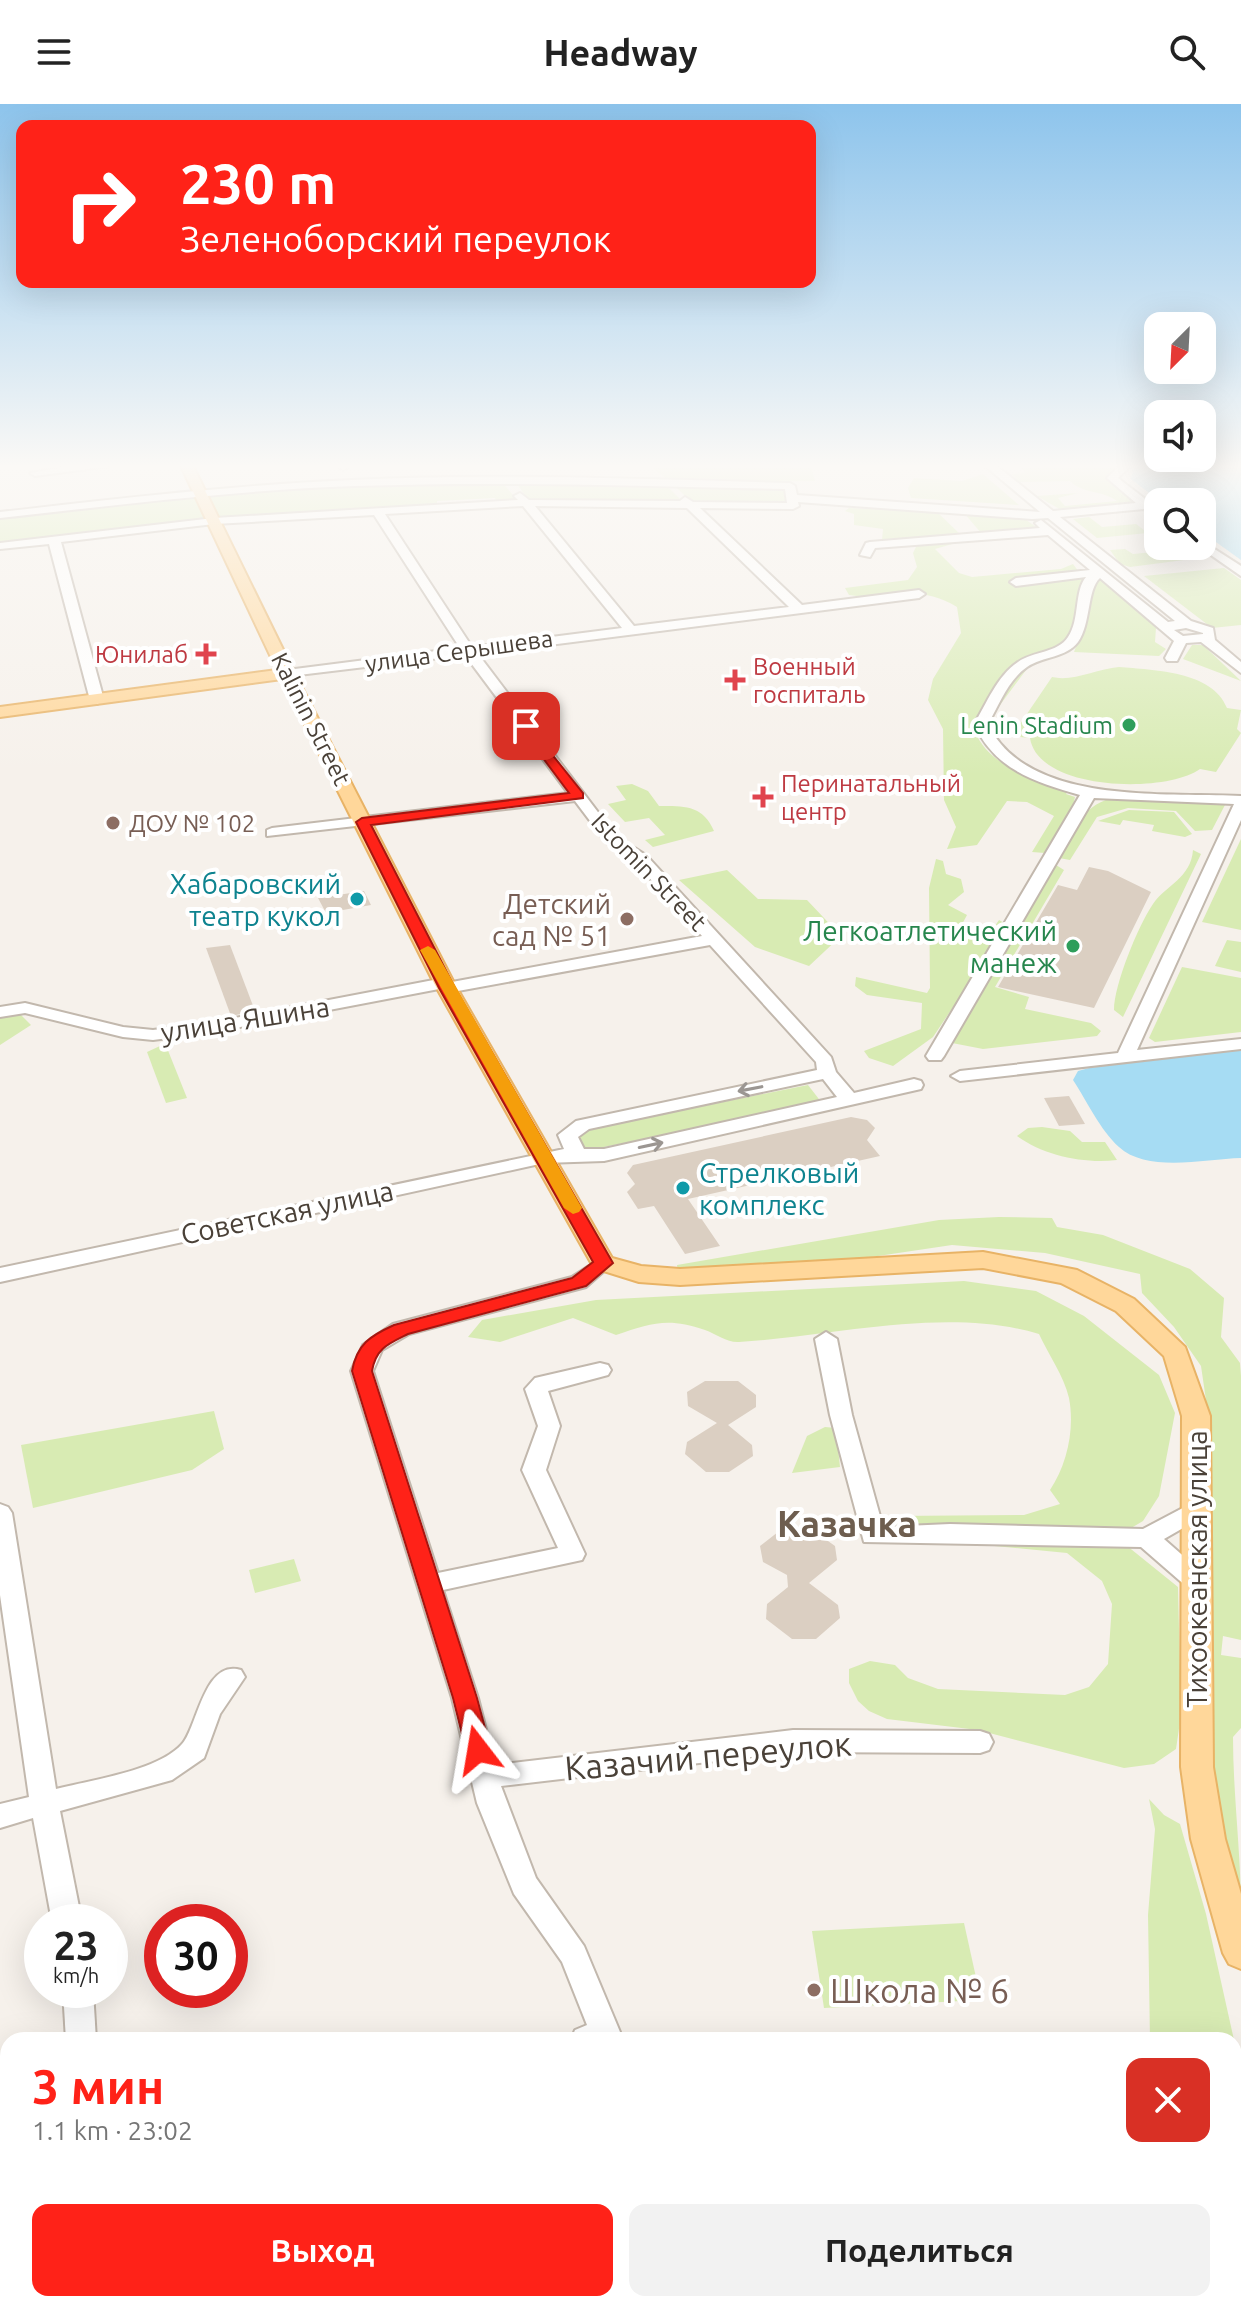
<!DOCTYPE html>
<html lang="ru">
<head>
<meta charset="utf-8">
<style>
	:root { --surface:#fff; --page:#f2f2f2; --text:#222; --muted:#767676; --accent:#ff2218 }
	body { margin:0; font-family:Ubuntu,sans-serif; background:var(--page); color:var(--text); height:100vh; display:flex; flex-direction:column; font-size:30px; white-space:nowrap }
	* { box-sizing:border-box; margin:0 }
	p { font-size:26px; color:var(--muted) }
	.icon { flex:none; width:44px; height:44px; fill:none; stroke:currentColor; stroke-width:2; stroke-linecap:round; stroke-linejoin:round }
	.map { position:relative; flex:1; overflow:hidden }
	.details { position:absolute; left:0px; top:1928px; width:1242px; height:280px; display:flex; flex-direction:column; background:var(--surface); border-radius:24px 24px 0 0; box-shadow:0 8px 32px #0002 }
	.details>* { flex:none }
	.top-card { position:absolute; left:16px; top:16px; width:800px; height:168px; border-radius:16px; box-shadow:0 8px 32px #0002; background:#ff2218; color:#fff; overflow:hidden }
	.needle { width:52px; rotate:204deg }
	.fabs { position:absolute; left:1144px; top:208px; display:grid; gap:16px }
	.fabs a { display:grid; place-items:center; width:72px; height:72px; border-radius:16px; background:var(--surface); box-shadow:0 8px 32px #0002; font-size:40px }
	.speed { position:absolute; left:24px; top:1800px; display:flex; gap:16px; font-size:40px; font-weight:700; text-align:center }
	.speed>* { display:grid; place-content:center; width:104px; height:104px; border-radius:50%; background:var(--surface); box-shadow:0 8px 32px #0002; line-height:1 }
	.speed small { font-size:20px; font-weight:400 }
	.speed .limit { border:12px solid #d22; background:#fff; color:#111 }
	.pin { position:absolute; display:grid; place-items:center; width:68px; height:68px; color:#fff; margin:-34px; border-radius:16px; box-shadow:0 4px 12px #0006 }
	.me { position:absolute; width:88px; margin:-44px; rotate:346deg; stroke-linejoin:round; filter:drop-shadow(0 0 6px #0008) }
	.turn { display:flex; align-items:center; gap:28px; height:168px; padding:0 32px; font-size:36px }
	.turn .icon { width:104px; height:104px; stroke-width:2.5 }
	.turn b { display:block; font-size:56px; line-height:68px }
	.round { display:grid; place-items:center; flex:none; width:84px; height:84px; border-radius:16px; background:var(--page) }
	.headline { display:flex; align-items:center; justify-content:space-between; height:136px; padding:0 32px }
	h1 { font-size:48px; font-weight:700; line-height:60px; color:var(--accent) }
	.action { display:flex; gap:16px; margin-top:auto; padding:16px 32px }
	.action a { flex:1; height:92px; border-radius:16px; background:var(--accent); color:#fff; font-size:32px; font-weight:700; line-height:92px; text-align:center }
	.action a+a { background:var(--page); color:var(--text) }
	header { display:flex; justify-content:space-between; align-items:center; height:104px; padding:0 32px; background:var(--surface); font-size:36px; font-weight:700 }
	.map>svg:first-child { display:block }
	.green { fill:#d8ebb3 }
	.water { fill:#a6dcf3 }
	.building { fill:#dbcfc2 }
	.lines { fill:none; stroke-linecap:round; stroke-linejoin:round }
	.minor-casing { stroke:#c2b8ad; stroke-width:4 }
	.major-casing { stroke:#e8b366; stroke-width:4 }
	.minor { fill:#fff; fill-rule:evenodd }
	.major { fill:#ffd79a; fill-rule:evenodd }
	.oneway { stroke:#9b9692 }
	.route { fill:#ff2218; stroke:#a61610; stroke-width:2 }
	.slow { fill:#f59e0b }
	.health-dot { fill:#e0444e; stroke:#fff; stroke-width:3 }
	.leisure-dot { fill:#2e9e5b; stroke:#fff; stroke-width:3 }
	.education-dot { fill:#8d6e63; stroke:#fff; stroke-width:3 }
	.culture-dot { fill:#0f9aa8; stroke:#fff; stroke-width:3 }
	.labels { text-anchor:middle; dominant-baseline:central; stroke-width:8; stroke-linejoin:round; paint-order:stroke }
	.far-street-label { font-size:24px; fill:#4a4138; stroke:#fff }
	.far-health-label { font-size:24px; fill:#be3a42; stroke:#fff; text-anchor:start }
	.far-leisure-label { font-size:24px; fill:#27864d; stroke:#fff; text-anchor:end }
	.far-education-label { font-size:24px; fill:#785e54; stroke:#fff; text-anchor:start }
	.culture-label { font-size:28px; fill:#0d838f; stroke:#fff; text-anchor:end }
	.education-label { font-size:28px; fill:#785e54; stroke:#fff; text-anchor:end }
	.leisure-label { font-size:28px; fill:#27864d; stroke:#fff; text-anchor:end }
	.street-label { font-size:28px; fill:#4a4138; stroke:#fff }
	.near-street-label { font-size:34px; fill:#4a4138; stroke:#fff }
	.near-education-label { font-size:34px; fill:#785e54; stroke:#fff; text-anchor:start }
	.district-label { font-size:36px; font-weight:bold; fill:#6e5e4f; stroke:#fff }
</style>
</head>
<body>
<header><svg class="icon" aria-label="menu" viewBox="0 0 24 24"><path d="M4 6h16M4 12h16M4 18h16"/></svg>Headway<svg class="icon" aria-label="search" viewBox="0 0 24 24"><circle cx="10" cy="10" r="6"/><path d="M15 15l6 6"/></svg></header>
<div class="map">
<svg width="1241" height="2208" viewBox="0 0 1241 2208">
	<rect width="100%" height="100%" fill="#f6f1eb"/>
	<g class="green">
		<path d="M651,362H811L815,377L670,378Z"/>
		<path d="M1020,362H1117L1108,377L1137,399L1061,406L1037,392L1078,389L1058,394L1065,402L1117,397C1102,386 1083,390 1070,377L1020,378L1011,370L1025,369Z"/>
		<path d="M983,370L1019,401L911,394L908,384L914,374L962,377Z"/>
		<path d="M514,376L665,380L684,399L530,398Z"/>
		<path d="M501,377L518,397L497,398L495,394L437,397V402L218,415L209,390Z"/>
		<path d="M674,381L786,383L790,401L692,399Z"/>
		<path d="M195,391L205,416L0,439V414Z"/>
		<path d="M849,404L937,408L961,431L882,436L883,425L854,421V410L845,407Z"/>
		<path d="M965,410L1022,413L1039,425L981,429Z"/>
		<path d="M1089,413L1102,423L1136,420L1148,429L1097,434L1073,415Z"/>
		<path d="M959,438L935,445L959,469L972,473L1061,465L1073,460C1099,491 1068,509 1068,541L1035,554L977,632C996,668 1036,671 1073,682L1066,690L1075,693L1072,706L1045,749L1032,748L1054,712L1027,698L1007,697L977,741L947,745L956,723L944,696L943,625L928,596L933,575L961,529L957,503C913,477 894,499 849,491L845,484L908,476L917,463L913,449L917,441Z"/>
		<path d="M1194,444L1207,453L1130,463L1120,460L1110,446L1125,445L1133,450Z"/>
		<path d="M1224,464L1241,476V521L1212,524L1144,472Z"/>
		<path d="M1105,475L1156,524L1155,538L1166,545L1159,552L1074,548L1090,505L1089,481Z"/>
		<path d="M1192,541H1203L1241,577L1183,555Z"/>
		<path d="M1119,563C1153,566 1213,567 1227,604L1241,606L1237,625L1241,629L1216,668L1200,665C1165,690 1038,687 1030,634L1012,632L1052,573C1073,578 1096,565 1119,563Z"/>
		<path d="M632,680L648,687L659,702C684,702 703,701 714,727L653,743L645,736L665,731L649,714L625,718L608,700L626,696L616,682Z"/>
		<path d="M1118,693L1226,699L1212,726L1195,727L1176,707L1128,704L1097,713L1070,756L1059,754C1076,724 1082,699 1118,693Z"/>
		<path d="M1129,706L1174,708L1192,730L1185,733L1152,727L1154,721L1123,716L1120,721L1098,717Z"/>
		<path d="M1241,735V826L1202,818Z"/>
		<path d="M1193,746L1201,750L1123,913L1114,906C1114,881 1138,822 1153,800C1166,781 1191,774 1193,746Z"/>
		<path d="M936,755L943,757L946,770L961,775L964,788L948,801L967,811L960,824L964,833L986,835L999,816L1008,821L933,933L893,962L869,954L864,947L921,925L922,899L867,891L855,882L856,873L927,889L930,884L929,784Z"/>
		<path d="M1056,761L1064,766L995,883L1029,893L1025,905L1091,919L1101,927L1097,932L983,945L952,939Z"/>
		<path d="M727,766L758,795L807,796L841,832L809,862L755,843L679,776Z"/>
		<path d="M1227,836L1241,838V868L1215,862Z"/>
		<path d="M1182,863L1241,874V928L1155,938L1149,934Z"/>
		<path d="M17,907L31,921L0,941V910Z"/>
		<path d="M160,942L167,944L187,994L166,999L147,948Z"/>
		<path d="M808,981L822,999L584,1047L573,1028Z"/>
		<path d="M1042,1023L1070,1027L1082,1038H1105L1117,1056C1085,1060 1044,1052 1017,1032L1028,1024Z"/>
		<path d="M999,1113L1052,1114L1057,1123L1103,1131L1190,1165L1224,1194L1221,1233L1240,1259L1241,1272V1536L1223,1532L1221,1551L1241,1554V1624L1233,1633C1233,1691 1241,1748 1241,1806L1212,1703L1202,1428L1207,1303L1201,1262L1174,1223L1142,1189L1140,1170L1045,1149L952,1141L851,1156L678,1168L677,1161L939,1116Z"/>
		<path d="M964,1177L1036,1187L1084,1212L1159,1271L1175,1309L1159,1392L1143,1417L1116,1433L1178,1483L1181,1611L1176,1645L1154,1660L1124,1664L978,1626L887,1615L869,1607L858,1597L849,1579V1565L870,1557L895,1561L908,1574L938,1585L1065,1591L1089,1583L1108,1560L1112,1500L1102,1477L1067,1449L900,1433L878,1422L893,1412L1024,1411L1060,1400L1050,1386C1067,1361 1075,1325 1069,1294C1064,1272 1048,1250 1039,1230C946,1202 835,1232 739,1238C728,1239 716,1230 705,1226C668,1213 651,1219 616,1231L573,1214L500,1238L468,1233L482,1216L596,1196Z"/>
		<path d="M214,1307L224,1345L192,1366L33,1404L21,1341Z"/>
		<path d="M825,1323L836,1324L840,1363L792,1369L807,1332Z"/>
		<path d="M294,1455L301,1477L255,1489L249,1466Z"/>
		<path d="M1149,1695L1164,1711L1180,1720L1206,1810L1234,1936H1150L1148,1811L1155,1725Z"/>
		<path d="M964,1819L981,1896L824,1904L812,1827Z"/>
		<path d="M1024,2200H1232L1236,2208H1032Z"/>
	</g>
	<g class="water">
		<path d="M1134,362H1241V456L1202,428V398H1161L1131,375Z"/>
		<path d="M1241,944V1054C1205,1055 1147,1069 1119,1043C1100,1026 1087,997 1073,976L1078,967L1089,964Z"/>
	</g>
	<g class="building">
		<path d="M1089,763L1108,767L1151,788L1094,904L998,883L1058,781L1077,786Z"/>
		<path d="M364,787L371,801L326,809L318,794Z"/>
		<path d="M230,841L255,907L231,912L206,844Z"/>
		<path d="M1069,992L1085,1020L1059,1022L1044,994Z"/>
		<path d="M851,1013L867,1016L875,1024L867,1036L880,1052L688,1095L720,1142L685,1150L654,1102L638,1105L627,1088L635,1080L627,1069L633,1061Z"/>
		<path d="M705,1277H738L756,1291V1303L728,1321L752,1341L753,1352L729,1368H706L685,1350L687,1338L717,1319L688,1302L687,1288Z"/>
		<path d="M814,1427L835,1442L837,1456L809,1479L838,1501L840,1514L816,1535H792L766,1515L767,1500L788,1483L787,1471L763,1458L760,1442L778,1428Z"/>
	</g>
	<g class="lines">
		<defs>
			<g id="minor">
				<path d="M72,362H110L35,372L30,369Z"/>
				<path d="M338,362H348V363L343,366Z"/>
				<path d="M985,362H997L1053,407L1136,399L1107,374L1119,362H1130L1118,374L1158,405V413L1144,405L1060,413L1191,517L1213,524L1215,536L1241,558V569L1201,538L1186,539L1177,557H1167L1165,554L1174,537L1100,474C1087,485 1091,520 1078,538C1066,554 1043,552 1027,563C1008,576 999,601 988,620C1027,702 1164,688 1241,692V716L1137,946L1241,935V945L960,977L951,972L960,967L1118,949L1234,700L1094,694L944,952L941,956H929L926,952L1080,691C1035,678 995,666 974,620C987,599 997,572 1018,558C1033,547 1058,549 1068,533C1080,516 1074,487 1086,473L1016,482L1010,478L1016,474L1090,466L1048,431L875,444L870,453L860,451L866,439L870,438L1040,424L1035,419L1041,416L1168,518L1175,517L1048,414L1032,415L798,398L799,402L793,405L700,404L802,501L919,486L925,490L919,494L478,550L616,732L647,752L831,953L836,968L854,989L914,975L921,977L923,981L921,985L604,1057L544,1059L0,1178V1164L564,1045L558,1031L576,1017L817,966L816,958L710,841L447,889L439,885L214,928L153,936L123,933L25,909L0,913V903L25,899L123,923L153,926L214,918L444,874L452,878L702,832L635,758L606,738L575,697L267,732V726L272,724L568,689L465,551L282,573V567L287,566L460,544L374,411L214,420L61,438L104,596L97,600L90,596L49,440L0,445V439L214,414L518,396L514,392L520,389L529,396L680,397L685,393L693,398L787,399L785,385C642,382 499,377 355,382C237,386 118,401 0,414V408C117,395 234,381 352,376C498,369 644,375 790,379L795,382L797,391L1040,408ZM523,402L622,524L472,543L385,410ZM535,402L687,404L789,503L634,522ZM1186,524L1203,529V530L1183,532L1174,526ZM823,975L837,993L604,1045H584L578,1033L589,1025Z"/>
				<path d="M1202,437L1241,462V472L1198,442H1202Z"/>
				<path d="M603,1153L613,1159L586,1183L409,1230L382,1246L373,1267L438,1469L558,1444L522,1366L538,1322L525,1285L535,1274L600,1259L608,1261L611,1266L608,1271L548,1287L560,1322L546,1366L585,1450L582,1456L443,1486L478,1594L495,1661L793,1626L980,1627L989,1630L993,1638L989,1646L980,1649L793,1648L501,1682L536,1774L584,1842L620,1928L617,1936H571L575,1926L587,1921L562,1858L514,1790L477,1699L452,1594L351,1267L363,1241L393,1220L572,1173Z"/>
				<path d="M826,1228L837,1235L852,1311L883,1423L950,1420L1143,1425L1196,1397L1204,1400L1208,1406L1204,1412L1164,1435L1205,1471L1208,1477L1205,1483L1196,1486L1187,1483L1141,1443L864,1438L830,1311L815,1235Z"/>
				<path d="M0,1400L8,1403L12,1409L56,1685C91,1676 158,1667 182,1640C197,1625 204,1554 241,1566L245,1573L220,1610L204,1654L172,1676L60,1707L82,1818H52L33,1714L0,1724V1700L29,1693L0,1491Z"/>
				<path d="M63,1886H93L96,1936H66Z"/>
				<path d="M144,2200H178L180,2208H146Z"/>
			</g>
			<path id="major" d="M181,362H193L295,570L454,879L612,1154L641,1162L680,1165L983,1148L1077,1166L1134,1195L1185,1243L1210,1312L1213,1663L1225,1735L1241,1790V1865L1229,1860L1223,1849L1191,1735L1181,1663L1182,1312L1164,1252L1116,1207L1061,1179L983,1164L680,1181L639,1178L594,1164L434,879L282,575L0,613V603L277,566Z"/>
		</defs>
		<use href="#minor" class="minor-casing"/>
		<use href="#major" class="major-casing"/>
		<use href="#minor" class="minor"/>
		<use href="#major" class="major"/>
	</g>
	<defs><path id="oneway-shaft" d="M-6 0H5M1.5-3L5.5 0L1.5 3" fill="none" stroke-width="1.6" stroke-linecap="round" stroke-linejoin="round" transform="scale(2)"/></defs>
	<g class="oneway">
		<use href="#oneway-shaft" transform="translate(750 985) rotate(169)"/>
		<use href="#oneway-shaft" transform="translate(651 1041) rotate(-12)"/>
	</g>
	<linearGradient id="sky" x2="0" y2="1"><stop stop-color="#8dc4ec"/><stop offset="0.54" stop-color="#fbf9f6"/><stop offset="1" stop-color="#fbf9f6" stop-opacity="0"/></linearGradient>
	<rect width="1241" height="671" fill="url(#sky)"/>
	<path class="route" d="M526,618L583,689V694L371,721L455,884L613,1159L586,1182L408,1230C388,1240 376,1244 372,1267L477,1594L491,1646L487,1653L478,1656L470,1653L466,1646L453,1594L352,1267C357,1240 370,1232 394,1221L572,1174L593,1158L439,884L356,718L362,714L569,689L519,622Z"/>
	<path class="slow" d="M428,842L435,846L582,1104L579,1108L573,1110L564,1104L420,846Z"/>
	<g class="health-dot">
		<path d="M202 538h8v8h8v8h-8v8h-8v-8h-8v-8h8z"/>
		<path d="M731 564h8v8h8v8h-8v8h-8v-8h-8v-8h8z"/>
		<path d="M759 681h8v8h8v8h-8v8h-8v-8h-8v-8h8z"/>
	</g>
	<g class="leisure-dot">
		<circle cx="1129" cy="621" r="8"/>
		<circle cx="1073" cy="842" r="8"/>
	</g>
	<g class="education-dot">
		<circle cx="113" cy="719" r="8"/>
		<circle cx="627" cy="815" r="8"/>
		<circle cx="814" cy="1886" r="8"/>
	</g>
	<g class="culture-dot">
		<circle cx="357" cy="795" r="8"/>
		<circle cx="683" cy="1084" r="8"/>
	</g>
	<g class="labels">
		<g class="far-street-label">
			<text transform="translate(459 547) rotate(-8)">улица Серышева</text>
			<text transform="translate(311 615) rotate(63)">Kalinin Street</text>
			<text transform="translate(649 768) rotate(46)">Istomin Street</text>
		</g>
		<g class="far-health-label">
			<text x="188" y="550" text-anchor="end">Юнилаб</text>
			<text x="753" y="562">Военный<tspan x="753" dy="28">госпиталь</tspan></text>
			<text x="781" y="679">Перинатальный<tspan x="781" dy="28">центр</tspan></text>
		</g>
		<g class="far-leisure-label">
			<text x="1113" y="621">Lenin Stadium</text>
		</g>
		<g class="far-education-label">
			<text x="129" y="719">ДОУ № 102</text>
		</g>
		<g class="culture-label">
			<text x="341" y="779">Хабаровский<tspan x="341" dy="32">театр кукол</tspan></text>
			<text x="699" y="1068" text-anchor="start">Стрелковый<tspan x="699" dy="32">комплекс</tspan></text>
		</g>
		<g class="education-label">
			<text x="611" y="799">Детский<tspan x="611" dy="32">сад № 51</tspan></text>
		</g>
		<g class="leisure-label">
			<text x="1057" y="826">Легкоатлетический<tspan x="1057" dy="32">манеж</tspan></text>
		</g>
		<g class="street-label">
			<text transform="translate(245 915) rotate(-9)">улица Яшина</text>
			<text transform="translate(287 1108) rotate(-12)">Советская улица</text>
			<text transform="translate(1196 1465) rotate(-90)">Тихоокеанская улица</text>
		</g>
		<g class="near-street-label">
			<text transform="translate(708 1651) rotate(-5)">Казачий переулок</text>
		</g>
		<g class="near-education-label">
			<text x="830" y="1886">Школа № 6</text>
		</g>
		<g class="district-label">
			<text x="847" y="1419">Казачка</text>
		</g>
	</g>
</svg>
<div class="fabs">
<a><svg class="needle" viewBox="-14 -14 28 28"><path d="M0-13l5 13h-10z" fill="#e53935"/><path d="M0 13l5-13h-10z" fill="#767676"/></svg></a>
<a><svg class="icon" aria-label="sound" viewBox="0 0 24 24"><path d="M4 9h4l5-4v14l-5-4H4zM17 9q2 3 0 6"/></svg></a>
<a><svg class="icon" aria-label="search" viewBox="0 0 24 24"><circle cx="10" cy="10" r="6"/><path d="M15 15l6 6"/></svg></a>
</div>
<div class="speed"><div>23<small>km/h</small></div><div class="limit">30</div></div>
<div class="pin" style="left:526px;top:622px;background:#d93025"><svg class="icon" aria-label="arrive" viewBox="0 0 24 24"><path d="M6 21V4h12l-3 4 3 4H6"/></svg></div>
<svg class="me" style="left:478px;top:1646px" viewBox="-20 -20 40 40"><path d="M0-17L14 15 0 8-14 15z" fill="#ff2218" stroke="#fff" stroke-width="4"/></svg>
<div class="top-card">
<div class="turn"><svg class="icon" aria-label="right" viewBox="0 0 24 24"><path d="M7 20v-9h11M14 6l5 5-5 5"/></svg><div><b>230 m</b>Зеленоборский переулок</div></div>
</div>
<section class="details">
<div class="headline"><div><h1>3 мин</h1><p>1.1 km · 23:02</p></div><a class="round" style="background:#d93025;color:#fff"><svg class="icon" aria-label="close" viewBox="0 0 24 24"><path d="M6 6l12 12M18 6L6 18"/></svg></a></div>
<div class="action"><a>Выход</a><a>Поделиться</a></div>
</section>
</div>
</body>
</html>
